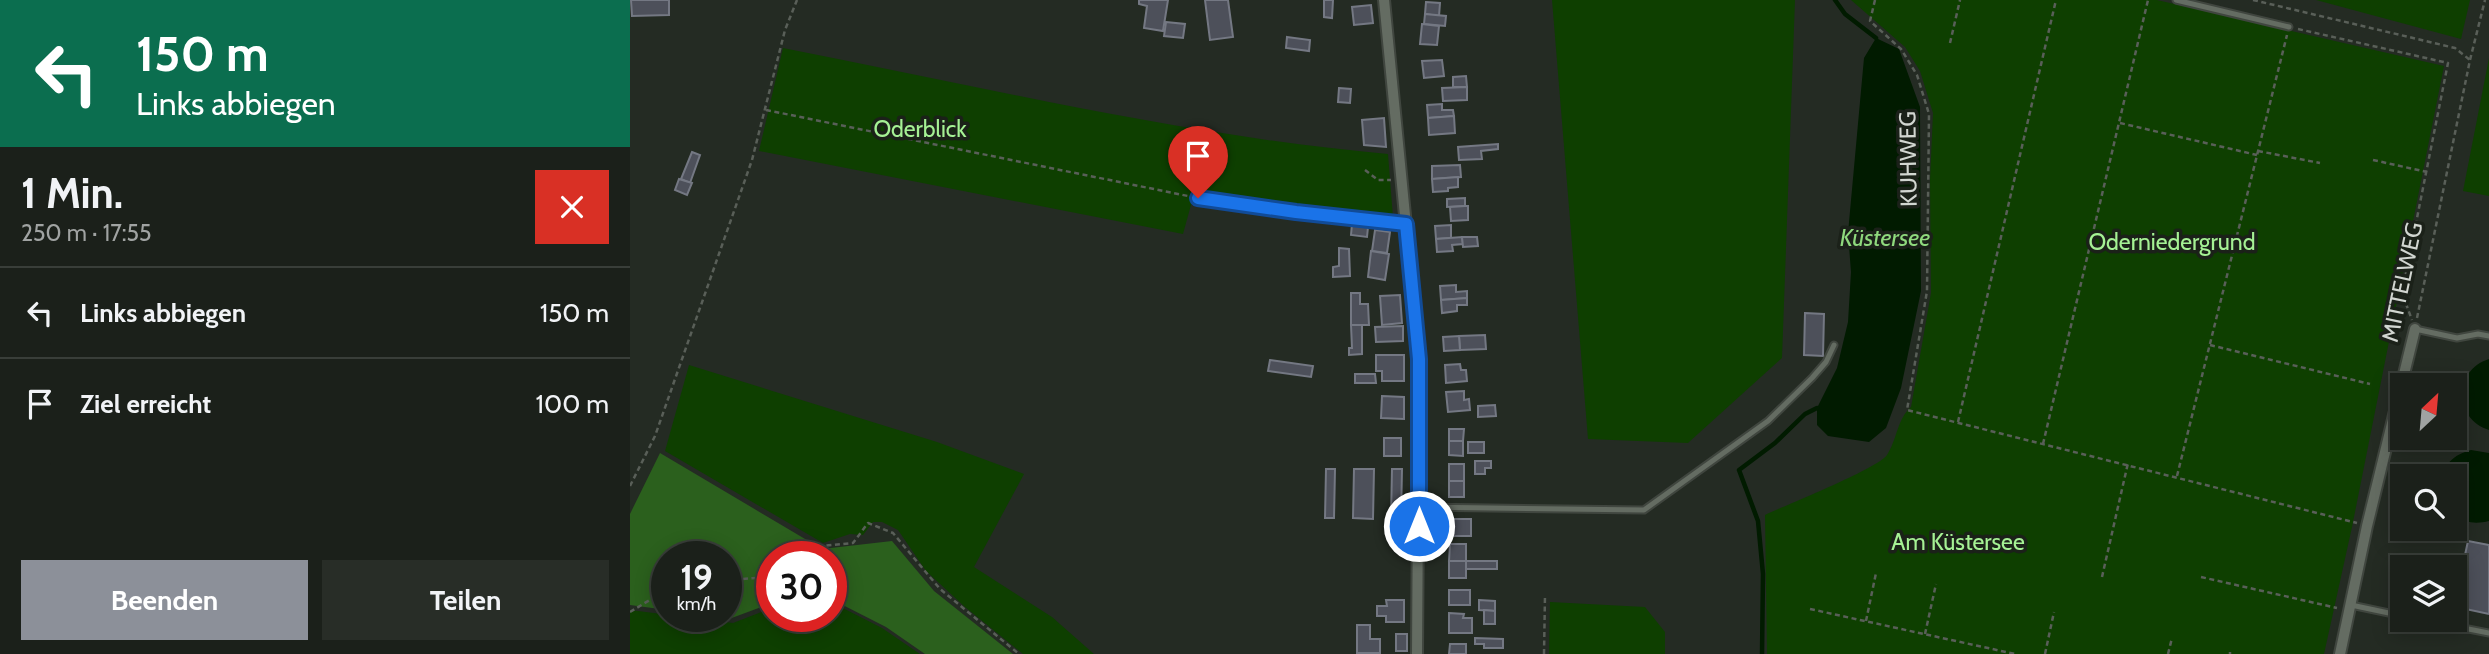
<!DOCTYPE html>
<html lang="de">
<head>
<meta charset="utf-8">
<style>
	:root { --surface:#1b201a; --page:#282d27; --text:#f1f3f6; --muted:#a0a3a2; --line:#393e39; --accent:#8c9099 }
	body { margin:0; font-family:Cabin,sans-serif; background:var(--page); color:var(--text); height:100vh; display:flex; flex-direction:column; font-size:26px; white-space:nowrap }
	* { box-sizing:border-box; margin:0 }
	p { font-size:23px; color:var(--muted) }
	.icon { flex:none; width:38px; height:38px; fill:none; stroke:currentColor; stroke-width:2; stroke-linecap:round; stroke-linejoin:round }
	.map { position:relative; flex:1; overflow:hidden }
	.sheet { display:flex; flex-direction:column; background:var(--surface); width:630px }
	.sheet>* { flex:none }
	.guide { background:#0b6e4f; color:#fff; overflow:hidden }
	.needle { width:46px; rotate:26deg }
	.controls { position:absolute; left:1760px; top:373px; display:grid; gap:14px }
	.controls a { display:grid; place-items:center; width:77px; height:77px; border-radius:0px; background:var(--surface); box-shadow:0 4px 18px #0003,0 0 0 2px var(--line); font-size:35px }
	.speed { position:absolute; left:21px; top:541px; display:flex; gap:14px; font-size:35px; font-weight:700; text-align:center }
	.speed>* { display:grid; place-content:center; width:91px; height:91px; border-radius:50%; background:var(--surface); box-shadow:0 4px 18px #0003,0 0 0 2px var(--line); line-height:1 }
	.speed small { font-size:18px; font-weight:400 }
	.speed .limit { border:10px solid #d22; background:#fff; color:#111 }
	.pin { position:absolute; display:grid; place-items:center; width:60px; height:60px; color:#fff; margin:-72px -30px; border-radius:50% 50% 50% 0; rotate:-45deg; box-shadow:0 0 7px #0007 }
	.pin .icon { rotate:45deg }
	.me { position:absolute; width:77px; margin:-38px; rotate:0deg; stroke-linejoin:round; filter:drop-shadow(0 0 5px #0008) }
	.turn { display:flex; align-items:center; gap:24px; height:147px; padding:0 21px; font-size:32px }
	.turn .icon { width:91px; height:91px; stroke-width:2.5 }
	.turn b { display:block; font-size:49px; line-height:60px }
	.round { display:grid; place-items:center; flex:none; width:74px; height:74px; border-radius:0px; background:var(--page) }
	.head { display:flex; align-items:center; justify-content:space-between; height:119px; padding:0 21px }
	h1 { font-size:42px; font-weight:700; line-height:52px }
	.primary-button { display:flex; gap:14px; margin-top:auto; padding:14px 21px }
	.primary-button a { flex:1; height:80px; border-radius:0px; background:var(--accent); color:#fff; font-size:28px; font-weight:700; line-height:80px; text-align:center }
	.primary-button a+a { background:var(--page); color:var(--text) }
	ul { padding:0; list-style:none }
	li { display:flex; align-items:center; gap:21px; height:91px; padding:0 21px; border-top:2px solid var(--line) }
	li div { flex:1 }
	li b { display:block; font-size:26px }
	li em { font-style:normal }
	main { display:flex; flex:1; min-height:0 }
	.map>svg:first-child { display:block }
	.green { fill:#0e3f00 }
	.forest { fill:#2b601d }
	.water { fill:#011b00 }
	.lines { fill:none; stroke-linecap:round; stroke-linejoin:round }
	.stream { stroke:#011b00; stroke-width:4.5 }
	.building { fill:#4d505a; stroke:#747883; stroke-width:2 }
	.service-casing { stroke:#40463f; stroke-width:9 }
	.minor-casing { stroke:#40463f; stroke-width:14 }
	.path { stroke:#595f58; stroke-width:2.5; stroke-dasharray:5 3.5; stroke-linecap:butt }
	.service { stroke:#646c62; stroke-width:5 }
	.minor { stroke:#646c62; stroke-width:10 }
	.route-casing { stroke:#114b97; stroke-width:18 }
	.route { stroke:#1a73e8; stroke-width:12 }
	.labels { text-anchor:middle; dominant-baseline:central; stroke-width:7; stroke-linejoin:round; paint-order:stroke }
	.park-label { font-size:23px; fill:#a5f194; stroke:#1b2119 }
	.street-label { font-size:23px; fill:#d2d6d1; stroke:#1b2119 }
	.water-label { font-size:24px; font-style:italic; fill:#8fd97d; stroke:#1b2119 }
</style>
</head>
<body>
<main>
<section class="sheet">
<div class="guide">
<div class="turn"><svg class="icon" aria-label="left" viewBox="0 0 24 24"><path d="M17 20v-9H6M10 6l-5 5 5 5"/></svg><div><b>150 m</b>Links abbiegen</div></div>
</div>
<div class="head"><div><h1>1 Min.</h1><p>250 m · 17:55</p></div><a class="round" style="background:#d93025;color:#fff"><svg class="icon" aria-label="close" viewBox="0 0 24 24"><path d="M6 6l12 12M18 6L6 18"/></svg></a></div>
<ul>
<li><svg class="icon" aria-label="left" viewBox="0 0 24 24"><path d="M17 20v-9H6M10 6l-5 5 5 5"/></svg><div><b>Links abbiegen</b></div><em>150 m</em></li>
<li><svg class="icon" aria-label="arrive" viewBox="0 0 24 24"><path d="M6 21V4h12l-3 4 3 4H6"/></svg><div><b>Ziel erreicht</b></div><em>100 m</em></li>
</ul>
<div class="primary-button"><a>Beenden</a><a>Teilen</a></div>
</section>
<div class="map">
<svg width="1859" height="654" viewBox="0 0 1859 654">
	<rect width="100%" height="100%" fill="#242b23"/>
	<g class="green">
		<path d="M922,0H1165L1152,358L1058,443L958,439Z"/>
		<path d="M1221,0H1527L1814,66L1722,527L1694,654H1137L1135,515C1156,505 1247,469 1257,455C1267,440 1267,419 1281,407L1301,293L1300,180L1303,113L1290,71L1275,47Z"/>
		<path d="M1686,0H1840L1831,39Z"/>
		<path d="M153,48C354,87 554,136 758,154L763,218L564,194L553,234L129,151Z"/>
		<path d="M1859,58V196L1833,191Z"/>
		<path d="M59,365L307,442L394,474L344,567L422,617L464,654H393L335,607L296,571L268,530L252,522H243L233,535L220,534L193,543L35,451Z"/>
		<path d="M201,602L252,628L290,654H0V610L103,623L142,608V616H201Z"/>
		<path d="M920,602L1015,607L1035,632V654H919Z"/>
	</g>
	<path class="forest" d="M30,453L192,549L262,541L304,591L383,654H295L256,627L201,599V556H142V603L99,619L80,616H96V556H37V610L0,605V514Z"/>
	<g class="water">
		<path d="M1246,38L1269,49L1290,107L1291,291L1271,388L1256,428L1239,442L1198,436L1187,425V408L1207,368L1218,322L1221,272L1218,233L1234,58Z"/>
		<path d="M1859,359V430C1823,419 1823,370 1859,359Z"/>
		<path d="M1841,450L1859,453V521C1847,524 1836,523 1825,517V476H1811C1817,461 1826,454 1841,450Z"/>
	</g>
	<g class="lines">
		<g class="stream">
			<path d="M1205,0L1215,14L1246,38"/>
			<path d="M1132,654L1133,574L1128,521L1109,470L1145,443L1175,414L1187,408"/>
		</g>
	</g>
	<g class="building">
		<path d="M1,0H39V15L2,16Z"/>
		<path d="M509,0H538L533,31L514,28L517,6L509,4Z"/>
		<path d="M575,0H598L603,37L580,40Z"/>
		<path d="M694,0H703L702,18L694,17Z"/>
		<path d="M796,2L810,3L809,16L795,14Z"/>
		<path d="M741,5L743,23L724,25L722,7Z"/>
		<path d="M795,14L816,16L815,26L794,24Z"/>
		<path d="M536,22L555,24L553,38L534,36Z"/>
		<path d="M792,24L809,26L807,45L790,44Z"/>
		<path d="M657,37L680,40L679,51L656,48Z"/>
		<path d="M812,60L814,76L794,78L792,61Z"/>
		<path d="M836,76L837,87H823V77Z"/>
		<path d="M837,87V100L813,101L812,88Z"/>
		<path d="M709,88L721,89L720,103L708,102Z"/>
		<path d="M812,104V110H823L824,116L798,118L797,105Z"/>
		<path d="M824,116L825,133L799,135L798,118Z"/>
		<path d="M754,118L756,147L734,145L732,120Z"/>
		<path d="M868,144V149L851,151L852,159L829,160L828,147Z"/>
		<path d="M62,152L70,155L60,183L51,179Z"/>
		<path d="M830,165L831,177L802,179V166Z"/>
		<path d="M828,177V187L818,188V191L803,192L802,179Z"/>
		<path d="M49,179L62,183L57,195L45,190Z"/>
		<path d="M835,198V206L817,207V199Z"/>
		<path d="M835,206H838V220L821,221L820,207Z"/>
		<path d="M722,224L738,227L737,237L721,235Z"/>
		<path d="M821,225V238L806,239L805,226Z"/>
		<path d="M745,230L760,232L757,253L742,251Z"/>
		<path d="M832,237L833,244L822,245L823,251L807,252L806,239Z"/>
		<path d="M832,237H847L848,246L833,247Z"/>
		<path d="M709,248L719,249L720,276L703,277V267L709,266Z"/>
		<path d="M741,251L759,254L755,280L738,277Z"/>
		<path d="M826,285V292L837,291V298L811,300L810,286Z"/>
		<path d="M721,293H730V304H738L739,325H721Z"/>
		<path d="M770,295L772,323L752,325L750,296Z"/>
		<path d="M837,298V305H827V311L812,313L811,300Z"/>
		<path d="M1175,313L1194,314L1193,356L1174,355Z"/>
		<path d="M721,325H732V354L719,355V348H722Z"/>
		<path d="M773,326V341L746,342L745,327Z"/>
		<path d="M855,335L856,349L830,350L829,336Z"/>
		<path d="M829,336L830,350L814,351L813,337Z"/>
		<path d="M746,355H774V381H752V371H746Z"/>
		<path d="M640,360L683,366L681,377L638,371Z"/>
		<path d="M830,364L831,370H836L837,381L816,383L815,365Z"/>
		<path d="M725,374H745L746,383H725Z"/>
		<path d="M834,391V400L839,399L840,410L818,412L816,392Z"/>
		<path d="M752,396L774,397V419L751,418Z"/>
		<path d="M865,405L866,416L848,417V406Z"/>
		<path d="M819,429H834L833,441H819Z"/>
		<rect x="754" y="438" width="17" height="18"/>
		<path d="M819,441H833V456L819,455Z"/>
		<rect x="838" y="442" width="16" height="11"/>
		<path d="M845,461H861V468H855V474H845Z"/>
		<rect x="819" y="464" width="15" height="17"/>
		<path d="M696,469H705L704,518H695Z"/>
		<path d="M724,469H744L743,519L723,518Z"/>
		<path d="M762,469H772L771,519H761Z"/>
		<rect x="819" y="481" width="15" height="16"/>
		<path d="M819,519H841V536H818Z"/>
		<path d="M1838,541L1859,545V614L1831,608L1836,585L1829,583Z"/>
		<path d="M820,544H836V561H819Z"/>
		<rect x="819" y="561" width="17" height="17"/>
		<rect x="836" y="561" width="31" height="8"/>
		<rect x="819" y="590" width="21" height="15"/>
		<path d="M756,600H774V622H756V616H747V606H757Z"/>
		<path d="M849,600L865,601V611L849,610Z"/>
		<path d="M854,610L865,611V624H854Z"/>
		<path d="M819,613L834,614L833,618H842V633H819Z"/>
		<path d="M727,625H740V639H750V653H727Z"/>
		<rect x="766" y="634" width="11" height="17"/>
		<path d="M845,638L873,639V648H854V644H845Z"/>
		<path d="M820,644H836V654H819Z"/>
	</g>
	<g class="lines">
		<defs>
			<g id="service">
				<path d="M1546,0L1659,27"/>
				<path d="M568,198L776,224"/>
				<path d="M1785,329L1827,338L1848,334L1859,336"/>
				<path d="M789,507L1014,510L1138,421L1182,378L1196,362L1204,345"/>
				<path d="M1721,605L1773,616"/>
				<path d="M1793,620L1859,633"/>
			</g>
			<g id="minor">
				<path d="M754,0L789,359L787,654"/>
				<path d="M1710,654L1737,526L1785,329"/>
			</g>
		</defs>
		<use href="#service" class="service-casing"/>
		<use href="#minor" class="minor-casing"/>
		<g class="path">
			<path d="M1245,0L1240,21L1271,49L1287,75L1299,114L1297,291L1277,410L1727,523"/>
			<path d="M1623,0L1825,48L1840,60"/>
			<path d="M1668,29L1818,63L1772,293L1782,320"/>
			<path d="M1320,43L1330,0"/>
			<path d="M136,110L558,196"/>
			<path d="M1490,123L1627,155"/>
			<path d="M1628,151L1690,163"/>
			<path d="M1743,160L1797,172"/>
			<path d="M735,170L748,180H761"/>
			<path d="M1787,318L1840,60L1855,0"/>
			<path d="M1580,345L1740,384"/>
			<path d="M1328,422L1426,0"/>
			<path d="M1413,444L1518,0"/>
			<path d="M1547,476L1657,35"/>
			<path d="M0,486L25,436L122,160L155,30L167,0"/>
			<path d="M167,556L172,548L223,543L238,523L263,533L310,589L389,654"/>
			<path d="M1472,577L1498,463"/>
			<path d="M1571,577L1707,608"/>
			<path d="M96,580L142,577"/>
			<path d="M1180,609L1385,654"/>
			<path d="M0,612L23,598L37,595"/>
			<path d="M1236,621L1246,573"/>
			<path d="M1295,634L1306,584"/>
			<path d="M914,654L915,595"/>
			<path d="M1415,654L1424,612"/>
			<path d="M1538,654L1542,638"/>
			<path d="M1600,654V652"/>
		</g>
		<use href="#service" class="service"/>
		<use href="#minor" class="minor"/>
	</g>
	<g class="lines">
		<defs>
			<path id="route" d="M568,198L666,212L776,224L789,359V526"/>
		</defs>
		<use href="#route" class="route-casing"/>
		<use href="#route" class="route"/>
	</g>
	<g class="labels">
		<g class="park-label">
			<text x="290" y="129">Oderblick</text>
			<text x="1542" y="242">Oderniedergrund</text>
			<text x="1328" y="542">Am Küstersee</text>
		</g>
		<g class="street-label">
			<text transform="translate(1278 159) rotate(-91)">KUHWEG</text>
			<text transform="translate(1772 282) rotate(-78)">MITTELWEG</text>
		</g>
		<g class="water-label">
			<text x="1255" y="237">Küstersee</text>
		</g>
	</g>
</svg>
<div class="controls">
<a><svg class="needle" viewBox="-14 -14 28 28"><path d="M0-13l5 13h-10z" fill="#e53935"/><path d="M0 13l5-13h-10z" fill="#a0a3a2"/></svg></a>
<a><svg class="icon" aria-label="search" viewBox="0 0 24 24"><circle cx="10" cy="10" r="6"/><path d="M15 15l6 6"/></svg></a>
<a><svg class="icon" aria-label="layers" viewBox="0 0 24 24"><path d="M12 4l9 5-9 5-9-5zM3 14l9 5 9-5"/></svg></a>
</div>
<div class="speed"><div>19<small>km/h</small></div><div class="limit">30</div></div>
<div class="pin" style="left:568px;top:198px;background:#d93025"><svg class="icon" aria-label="arrive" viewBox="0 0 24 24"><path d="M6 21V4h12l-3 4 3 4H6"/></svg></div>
<svg class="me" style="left:789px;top:526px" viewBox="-20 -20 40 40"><circle r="17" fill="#1a73e8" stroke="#fff" stroke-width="3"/><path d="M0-11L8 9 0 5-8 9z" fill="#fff"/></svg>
</div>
</main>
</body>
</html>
